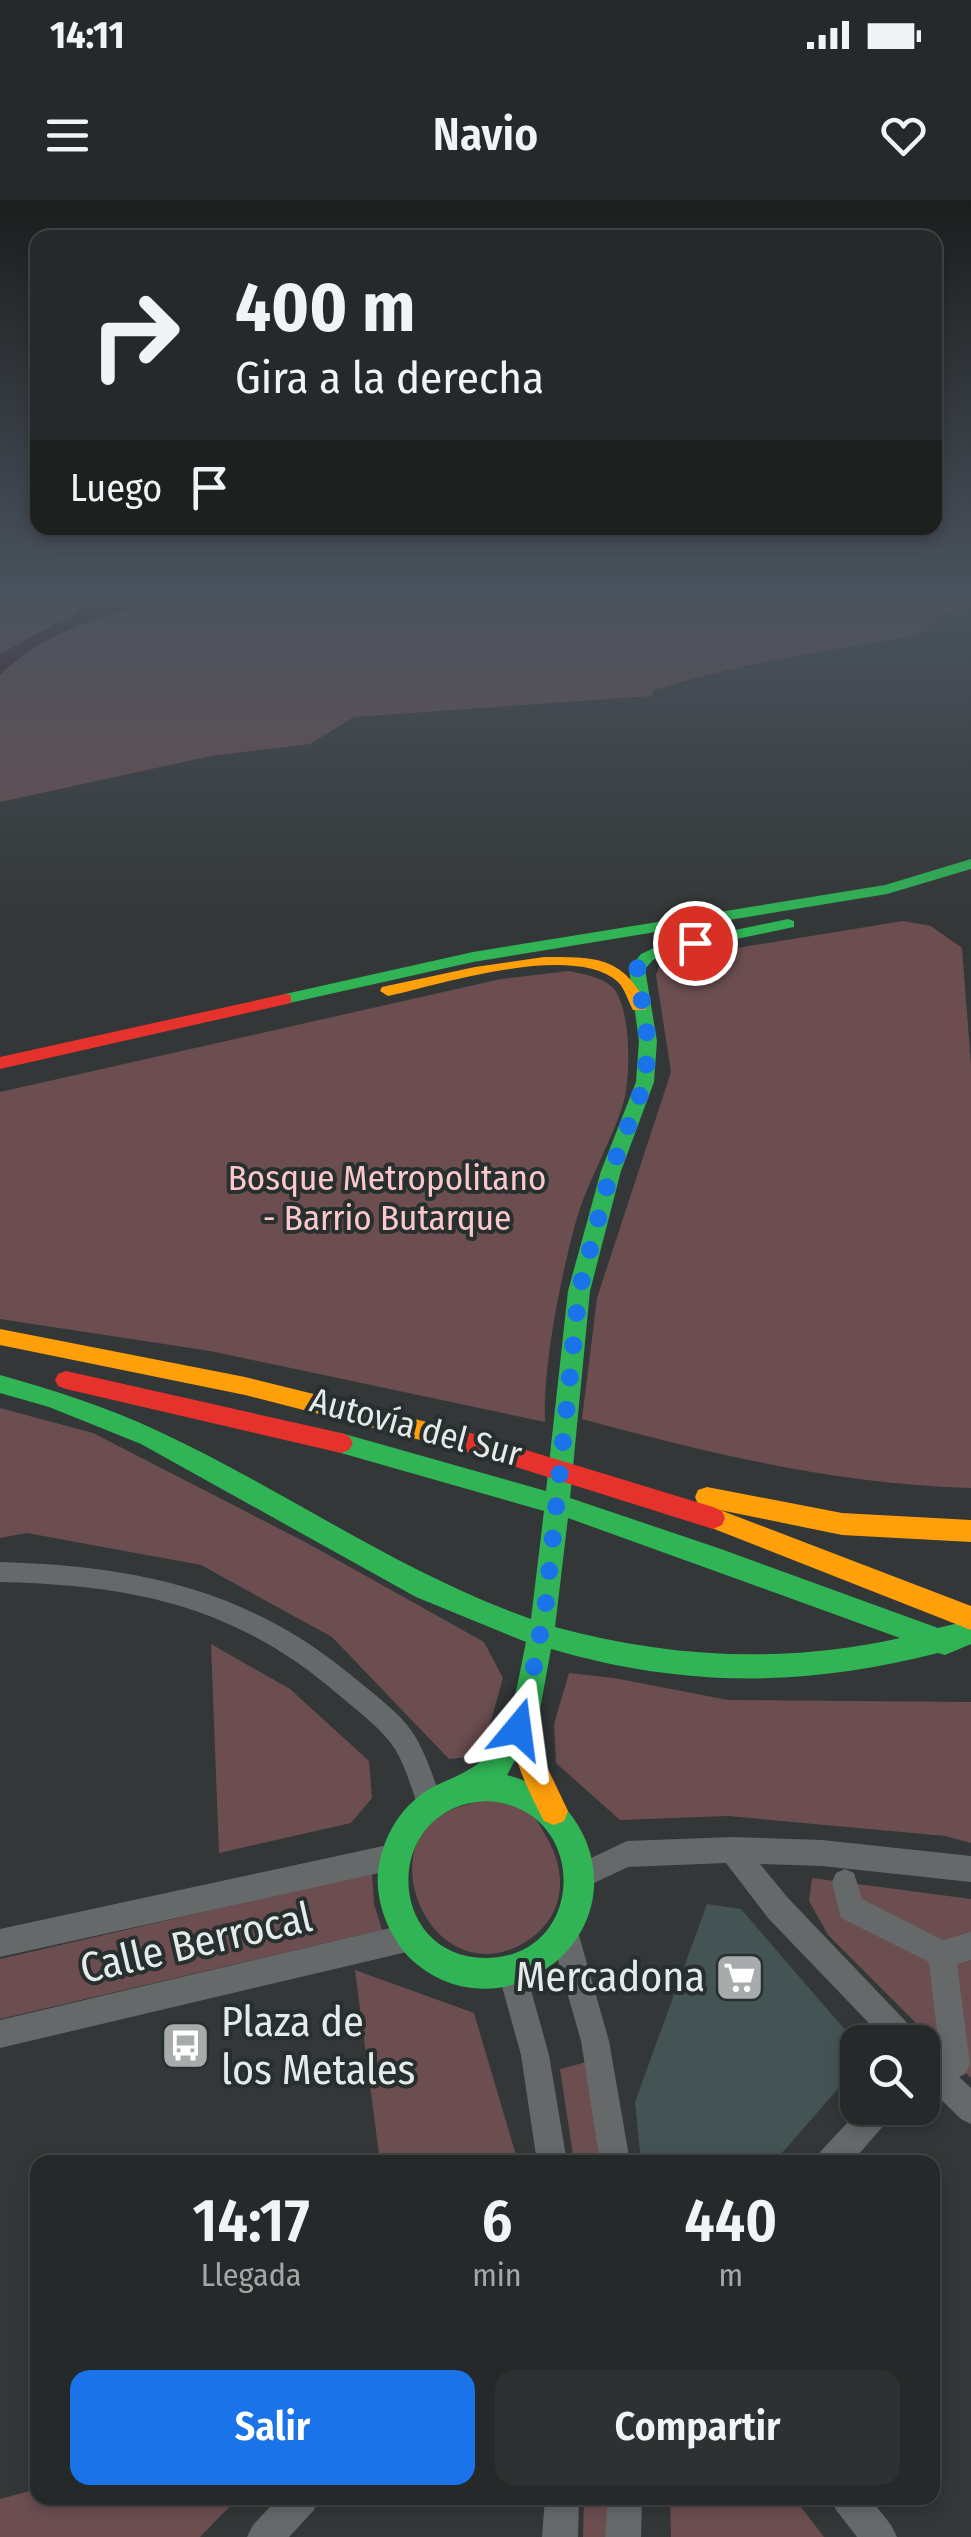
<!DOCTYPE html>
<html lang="es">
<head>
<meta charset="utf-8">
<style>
	:root { --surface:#262929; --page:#2e3131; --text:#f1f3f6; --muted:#a4a6a8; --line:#424546; --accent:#1a73e8 }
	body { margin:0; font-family:"Fira Sans Condensed",sans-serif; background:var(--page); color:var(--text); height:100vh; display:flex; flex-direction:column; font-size:38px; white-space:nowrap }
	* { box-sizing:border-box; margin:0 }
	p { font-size:32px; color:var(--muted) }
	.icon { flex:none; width:55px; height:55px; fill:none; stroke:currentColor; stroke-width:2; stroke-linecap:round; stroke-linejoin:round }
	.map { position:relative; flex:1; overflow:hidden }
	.sheet { position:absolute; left:30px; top:1955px; width:910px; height:350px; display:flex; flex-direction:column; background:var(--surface); border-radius:20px; box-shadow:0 5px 15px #0003,0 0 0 2px var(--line) }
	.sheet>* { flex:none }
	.top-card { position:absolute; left:30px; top:30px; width:912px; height:305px; border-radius:20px; box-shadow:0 5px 15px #0003,0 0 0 2px var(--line); background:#262929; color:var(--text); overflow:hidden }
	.buttons { position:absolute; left:840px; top:1825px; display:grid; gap:20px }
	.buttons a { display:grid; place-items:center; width:100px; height:100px; border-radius:20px; background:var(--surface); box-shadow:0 5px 15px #0003,0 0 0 2px var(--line); font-size:50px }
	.pin { position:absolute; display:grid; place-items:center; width:85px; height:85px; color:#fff; margin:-42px; border:5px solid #fff; border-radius:50%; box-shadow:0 2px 10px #0007 }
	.me { position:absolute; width:110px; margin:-55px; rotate:16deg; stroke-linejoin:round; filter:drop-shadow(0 0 8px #0008) }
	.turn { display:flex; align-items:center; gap:35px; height:210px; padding:0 40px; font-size:45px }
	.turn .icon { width:130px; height:130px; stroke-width:2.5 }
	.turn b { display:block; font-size:70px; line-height:85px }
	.then { display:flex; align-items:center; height:95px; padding:0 40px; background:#0003; gap:20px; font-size:38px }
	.eta { display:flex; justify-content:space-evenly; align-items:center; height:170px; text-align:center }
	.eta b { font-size:60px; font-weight:600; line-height:70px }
	.primary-button { display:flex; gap:20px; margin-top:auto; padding:20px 40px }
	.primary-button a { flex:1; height:115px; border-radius:20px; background:var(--accent); color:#fff; font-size:40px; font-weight:600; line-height:115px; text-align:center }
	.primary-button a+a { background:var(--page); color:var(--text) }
	.status { display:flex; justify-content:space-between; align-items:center; height:70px; padding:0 50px; background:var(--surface); direction:ltr }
	.status svg { height:28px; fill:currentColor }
	header { display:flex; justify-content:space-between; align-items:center; height:130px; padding:0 40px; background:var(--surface); font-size:45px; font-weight:600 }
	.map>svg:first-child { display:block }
	.green { fill:#6c4e51 }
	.water { fill:#380f17 }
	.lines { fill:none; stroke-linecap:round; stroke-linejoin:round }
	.stream { stroke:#380f17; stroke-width:2.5 }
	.building { fill:#445454 }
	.street { fill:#656969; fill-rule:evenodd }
	.fast { fill:#30b455; fill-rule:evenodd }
	.slow { fill:#ff9f0a; fill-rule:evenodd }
	.jam { fill:#e5322d; fill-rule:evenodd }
	.route { stroke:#1a73e8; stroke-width:18; stroke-dasharray:0 32.4 }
	.labels { text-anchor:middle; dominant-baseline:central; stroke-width:8; stroke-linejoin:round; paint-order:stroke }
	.park-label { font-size:35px; fill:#fdc8cc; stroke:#272f2f }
	.street-label { font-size:35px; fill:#e5eaea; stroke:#272f2f }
	.near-street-label { font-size:42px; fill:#e5eaea; stroke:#272f2f }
	.near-poi-label { font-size:42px; fill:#e5eaea; stroke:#272f2f; text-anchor:end }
</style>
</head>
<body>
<div class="status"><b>14:11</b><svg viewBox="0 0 49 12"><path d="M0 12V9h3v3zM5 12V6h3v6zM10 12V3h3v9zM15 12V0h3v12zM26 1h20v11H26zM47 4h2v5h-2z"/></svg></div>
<header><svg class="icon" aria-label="menu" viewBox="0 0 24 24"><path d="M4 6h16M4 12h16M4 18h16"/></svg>Navio<svg class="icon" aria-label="heart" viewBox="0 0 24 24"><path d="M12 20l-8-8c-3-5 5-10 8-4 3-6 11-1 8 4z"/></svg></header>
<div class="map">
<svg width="971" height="2337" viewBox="0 0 971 2337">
	<rect width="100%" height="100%" fill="#333737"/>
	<g class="green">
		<path d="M0,395H971V407L944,413L927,429L913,436C826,451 739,463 654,490L651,496L354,517L310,544L211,556L0,602Z"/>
		<path d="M903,721L931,726L962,748L971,865V1288C835,1284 712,1254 582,1219L597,1098L671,872L656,775L659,767L675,758Z"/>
		<path d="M568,771C583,774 599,776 611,786C632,803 631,880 623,904C610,946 586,983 575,1025C560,1081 543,1165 545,1222L210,1151L0,1119V892L501,779Z"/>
		<path d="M0,1208L93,1233L307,1343L484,1442L503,1478L481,1556L449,1559L332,1437L201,1365L27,1333L0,1338Z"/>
		<path d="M211,1444L290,1489L369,1561L372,1598L351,1623L219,1653Z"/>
		<path d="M569,1473L614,1478L728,1500L971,1502V1643L945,1636L728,1616L620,1620L556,1563L554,1524Z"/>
		<path d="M488,1599C501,1603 520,1606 531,1614C536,1618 541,1627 544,1633C569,1671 567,1719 522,1744C435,1792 371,1654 444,1613C457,1606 474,1603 488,1599Z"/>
		<path d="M372,1673L374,1704L382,1730L0,1819V1759Z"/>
		<path d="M812,1678L971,1699V1878L828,1735L809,1701Z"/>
		<path d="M355,1770L474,1813L518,1962H380Z"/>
		<path d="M598,1859L602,1962H574L560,1869Z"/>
		<path d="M37,2289L38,2298H238L200,2337H0V2299Z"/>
		<path d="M584,2298H613L612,2337H583Z"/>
		<path d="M670,2298H794L824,2337H671Z"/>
	</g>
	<path class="water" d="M102,395H196C127,409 52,423 0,475V454L80,411L70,403L82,399L105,400Z"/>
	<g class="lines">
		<path class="stream" d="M55,398L77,402"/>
	</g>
	<path class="building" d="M707,1704L741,1709L858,1845V1866L774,1962H641L635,1902Z"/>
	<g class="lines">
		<g class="street">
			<path d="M0,1362C137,1366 250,1389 357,1480C376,1496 399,1512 413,1533C427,1555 434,1580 443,1604L439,1613L430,1617L421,1613C412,1592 407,1569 395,1549C381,1528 359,1512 340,1496C237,1406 133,1385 0,1382Z"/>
			<path d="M732,1637L822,1640L971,1656V1682L822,1666L760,1664L788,1698L916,1832L920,1842H887L768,1718L726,1663L628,1667L579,1690L570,1686L566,1677L570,1668L627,1641Z"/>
			<path d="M397,1643L406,1647L410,1656L406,1665L397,1669L0,1757V1729Z"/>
			<path d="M845,1669L854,1673L862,1699L943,1740L971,1732V1760L957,1764L970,1864L965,1874L959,1877L971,1888V1924L961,1919L922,1881V1846L940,1857L929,1762L841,1718L832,1682L836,1673Z"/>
			<path d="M564,1718L574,1722L578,1732L609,1841L630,1962H600L581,1841L550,1732L554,1722Z"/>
			<path d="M411,1723L421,1727L425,1737L421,1747L411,1751L0,1848V1820Z"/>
			<path d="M512,1758L522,1762L526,1772L549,1855L567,1962H537L521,1855L498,1772L502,1762Z"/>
			<path d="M861,1908H895L890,1918L852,1962H817L821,1951Z"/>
			<path d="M278,2298H319L314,2310L289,2337H247L253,2325Z"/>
			<path d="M545,2298H579L578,2337H542Z"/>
			<path d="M608,2298H642L641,2337H605Z"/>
			<path d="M831,2298H870L891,2325L897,2337H857L836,2310Z"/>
		</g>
		<g class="fast">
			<path d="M971,659V669L887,694L473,762L285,804L276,799L285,794L473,752L885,685Z"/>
			<path d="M788,719L794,721V727L669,753L653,760L645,769L657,841L654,882L621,971L590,1091L570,1298L721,1349L938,1428L971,1420V1444L945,1455L938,1453C804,1487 685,1488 551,1449L539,1515L507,1575C544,1585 571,1605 586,1641C628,1746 498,1836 413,1761C390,1740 375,1703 378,1672C382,1636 403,1602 435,1586C454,1577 479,1568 492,1550C514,1518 518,1479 526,1442L416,1397L141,1244L49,1207L0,1193V1175C54,1190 107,1207 158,1231C285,1290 398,1372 531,1419L544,1311L341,1253L333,1250L329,1243L333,1236L341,1233L546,1291L568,1091L601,971L636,882L639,841L629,769L641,754L658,746ZM568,1318L900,1438C785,1464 669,1458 555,1427ZM486,1601C591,1606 588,1758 486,1758C384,1758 381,1606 486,1601Z"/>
		</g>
		<g class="slow">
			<path d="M544,757C597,757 622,756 648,806L645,810H633C628,801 625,789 618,782C573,742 441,784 388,796L380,791L382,787L475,767Z"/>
			<path d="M0,1129L245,1177L467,1232L475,1235L479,1242L475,1249L467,1252L245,1195L0,1145Z"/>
			<path d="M707,1287L842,1313L971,1320V1342L842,1335L720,1310L971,1406V1430L704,1325L701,1318L704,1311L711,1308L698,1304L695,1297L698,1290Z"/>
			<path d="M525,1502L535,1506L547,1567L568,1611L564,1621L554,1625L544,1621C529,1592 501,1539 515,1506Z"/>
		</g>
		<g class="jam">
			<path d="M285,794L291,795V803L0,869V857Z"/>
			<path d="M66,1171L341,1233L349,1236L353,1243L349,1250L341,1253L66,1189L58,1186L55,1180L58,1174Z"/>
			<path d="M467,1232L713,1307L722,1311L725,1318L722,1325L713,1329L459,1249L455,1242L459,1235Z"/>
		</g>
	</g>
	<linearGradient id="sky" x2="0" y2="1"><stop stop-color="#1c1e1e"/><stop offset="0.55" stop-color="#4a535e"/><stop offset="1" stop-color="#4a535e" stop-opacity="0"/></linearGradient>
	<rect width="971" height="722" fill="url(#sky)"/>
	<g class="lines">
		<path class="route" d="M518,1529L525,1515L546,1402L579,1091L611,971L645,882L648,841L637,769C652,750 672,747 695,743"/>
	</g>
	<defs>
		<symbol id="supermarket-square" viewBox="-11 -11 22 22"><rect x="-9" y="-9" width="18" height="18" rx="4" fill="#a7abab" stroke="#272f2f"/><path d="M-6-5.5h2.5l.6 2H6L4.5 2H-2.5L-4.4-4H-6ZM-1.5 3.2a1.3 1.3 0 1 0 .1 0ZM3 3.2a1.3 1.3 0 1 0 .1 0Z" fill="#fff"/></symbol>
		<symbol id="bus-square" viewBox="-11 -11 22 22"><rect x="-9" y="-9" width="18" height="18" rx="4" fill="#a7abab" stroke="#272f2f"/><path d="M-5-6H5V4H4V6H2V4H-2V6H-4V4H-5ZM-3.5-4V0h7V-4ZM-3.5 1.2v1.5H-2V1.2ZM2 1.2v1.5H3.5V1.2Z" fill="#fff"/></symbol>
	</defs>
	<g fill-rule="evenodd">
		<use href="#supermarket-square" x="712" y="1750" width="55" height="55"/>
		<use href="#bus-square" x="158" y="1818" width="55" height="55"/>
	</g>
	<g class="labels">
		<g class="park-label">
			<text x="387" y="978">Bosque Metropolitano<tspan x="387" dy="40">- Barrio Butarque</tspan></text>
		</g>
		<g class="street-label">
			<text transform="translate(416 1227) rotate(15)">Autovía del Sur</text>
		</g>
		<g class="near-street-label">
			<text transform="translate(196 1743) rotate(-13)">Calle Berrocal</text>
		</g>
		<g class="near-poi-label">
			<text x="705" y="1777">Mercadona</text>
			<text x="221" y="1822" text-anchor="start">Plaza de<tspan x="221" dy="48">los Metales</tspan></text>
		</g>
	</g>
</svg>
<div class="buttons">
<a><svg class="icon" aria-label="search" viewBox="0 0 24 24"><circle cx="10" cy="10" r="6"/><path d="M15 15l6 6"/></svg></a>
</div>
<div class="pin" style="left:695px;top:743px;background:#d93025"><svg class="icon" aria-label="arrive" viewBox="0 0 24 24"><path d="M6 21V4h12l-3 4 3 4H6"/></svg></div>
<svg class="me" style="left:518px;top:1529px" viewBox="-20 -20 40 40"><path d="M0-17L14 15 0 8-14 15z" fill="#1a73e8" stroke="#fff" stroke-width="4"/></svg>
<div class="top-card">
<div class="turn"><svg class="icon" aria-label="right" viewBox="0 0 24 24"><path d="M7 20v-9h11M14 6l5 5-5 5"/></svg><div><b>400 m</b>Gira a la derecha</div></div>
<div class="then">Luego<svg class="icon" aria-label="arrive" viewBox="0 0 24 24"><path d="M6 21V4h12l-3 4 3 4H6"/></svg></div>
</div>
<section class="sheet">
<div class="eta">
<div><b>14:17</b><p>Llegada</p></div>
<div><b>6</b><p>min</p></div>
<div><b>440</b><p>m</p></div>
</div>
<div class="primary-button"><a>Salir</a><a>Compartir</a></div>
</section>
</div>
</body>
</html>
